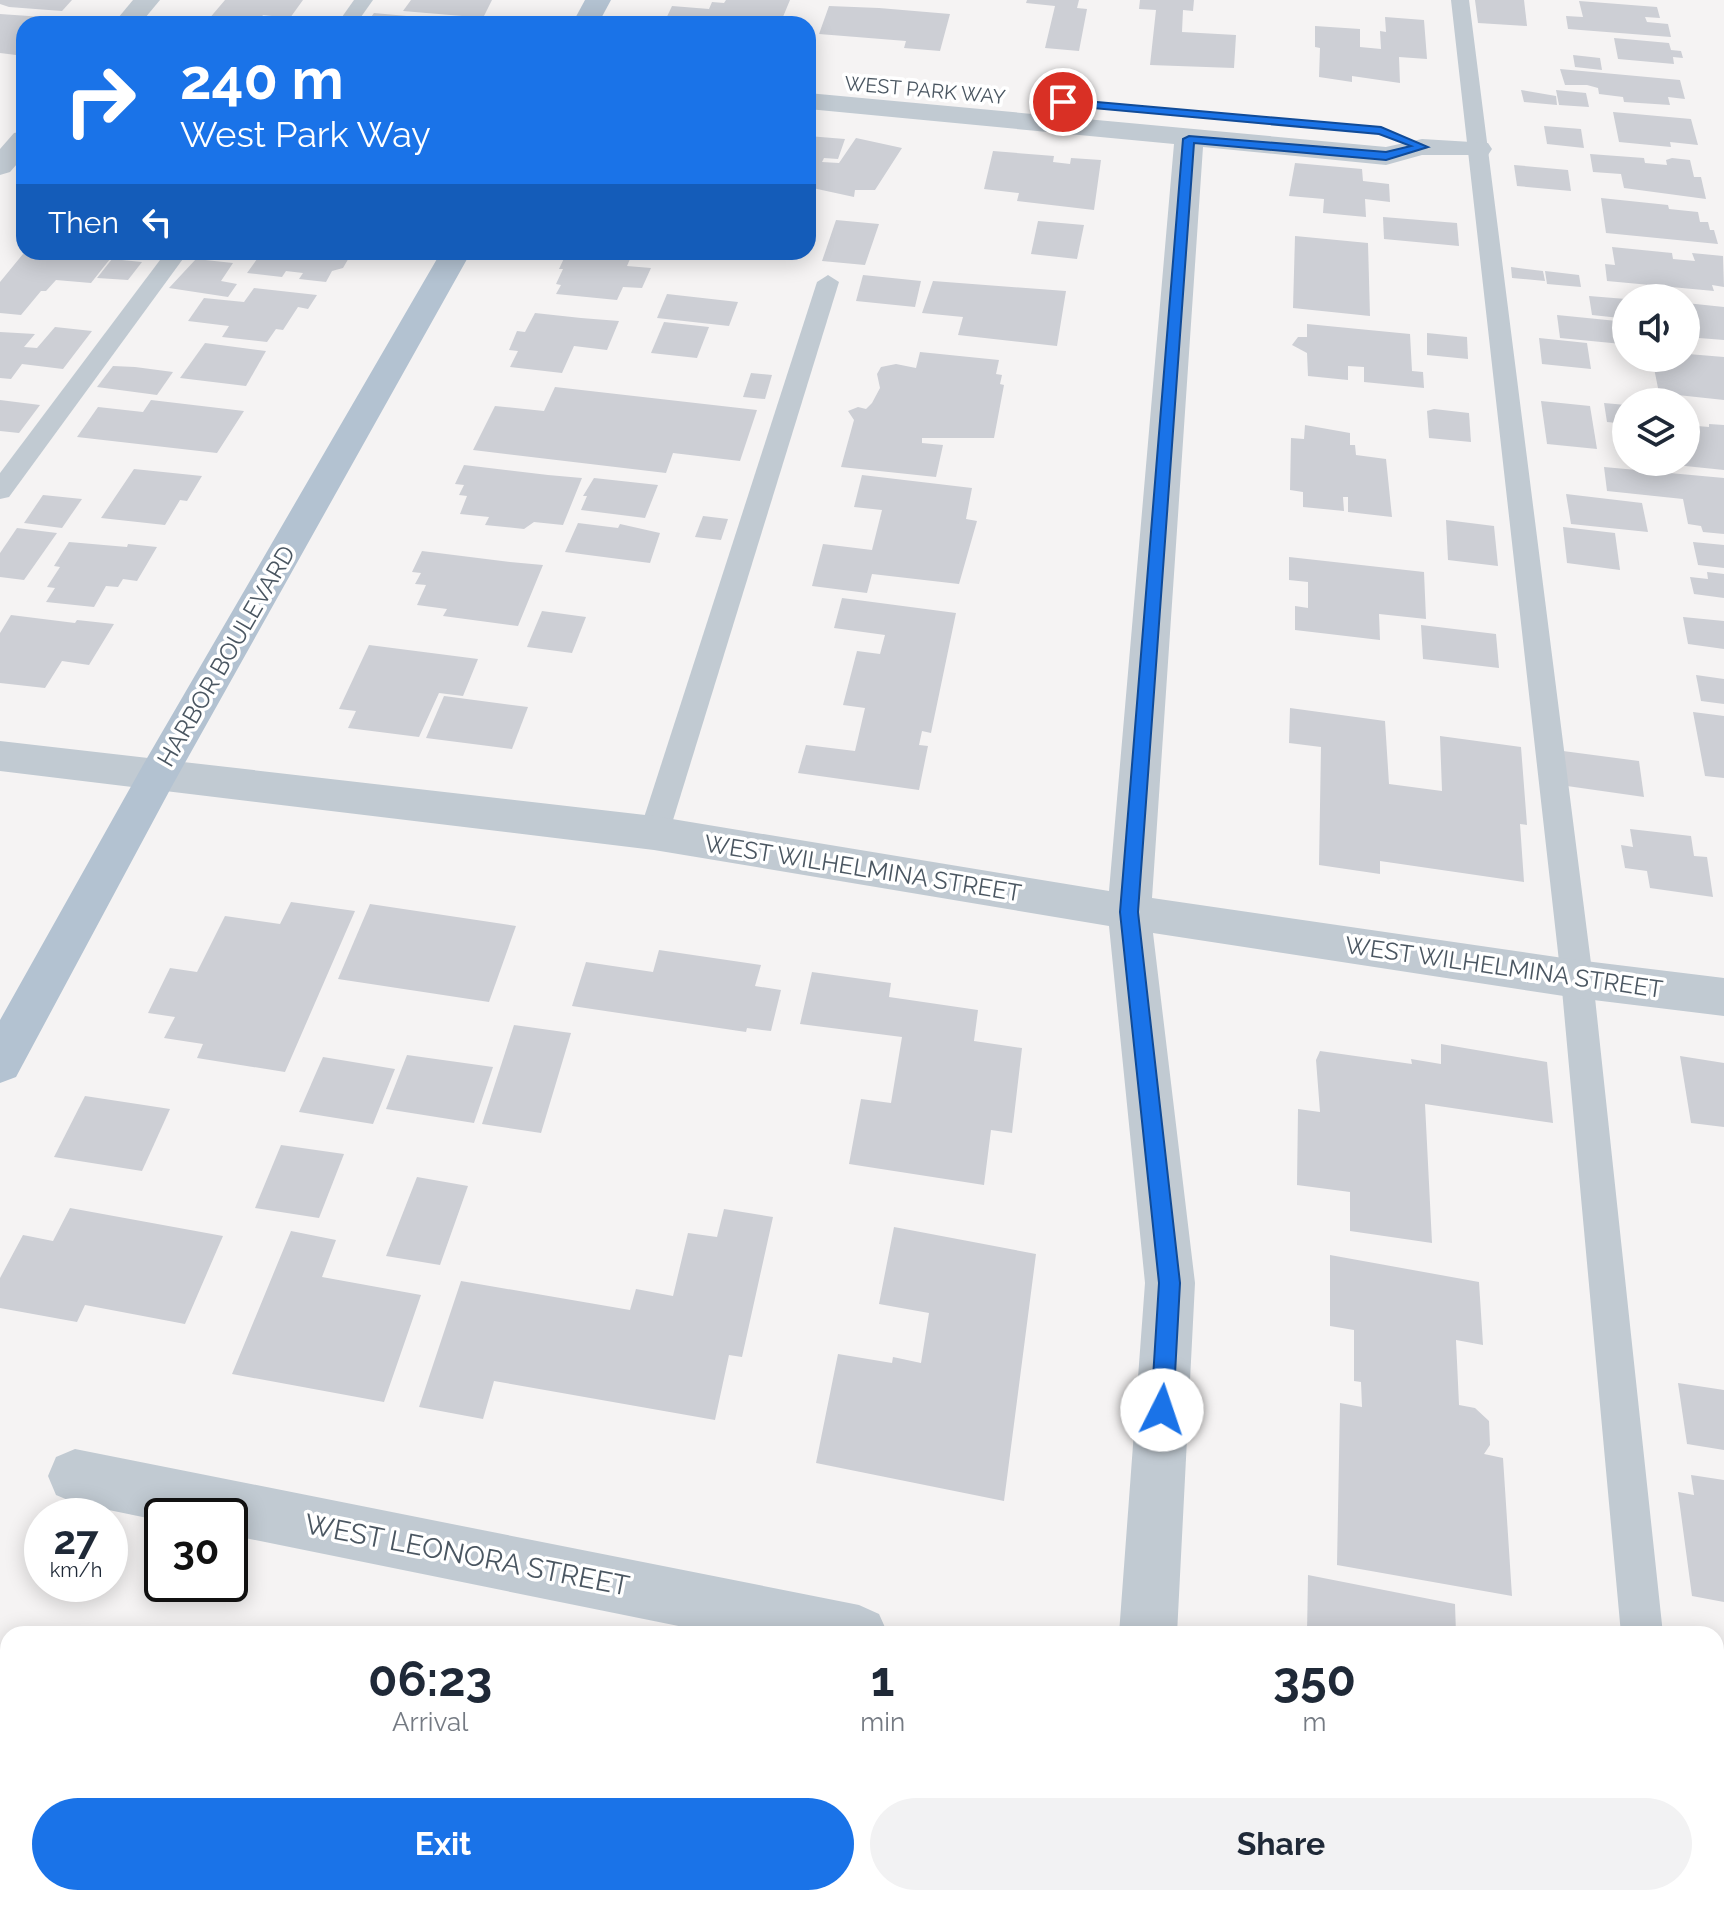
<!DOCTYPE html>
<html lang="en">
<head>
<meta charset="utf-8">
<style>
	:root { --surface:#fff; --page:#f2f2f3; --text:#1f2937; --muted:#747a83; --accent:#1a73e8 }
	body { margin:0; font-family:Raleway,sans-serif; background:var(--page); color:var(--text); height:100vh; display:flex; flex-direction:column; font-size:30px; white-space:nowrap }
	* { box-sizing:border-box; margin:0 }
	p { font-size:26px; color:var(--muted) }
	.icon { flex:none; width:44px; height:44px; fill:none; stroke:currentColor; stroke-width:2; stroke-linecap:round; stroke-linejoin:round }
	.map { position:relative; flex:1; overflow:hidden }
	.sheet { position:absolute; left:0px; top:1626px; width:1724px; height:280px; display:flex; flex-direction:column; background:var(--surface); border-radius:24px 24px 0 0; box-shadow:0 4px 20px #0003 }
	.sheet>* { flex:none }
	.banner { position:absolute; left:16px; top:16px; width:800px; height:244px; border-radius:24px; box-shadow:0 4px 20px #0003; background:#1a73e8; color:#fff; overflow:hidden }
	.fabs { position:absolute; left:1612px; top:284px; display:grid; gap:16px }
	.fabs a { display:grid; place-items:center; width:88px; height:88px; border-radius:50%; background:var(--surface); box-shadow:0 4px 20px #0003; font-size:40px }
	.speed { position:absolute; left:24px; top:1498px; display:flex; gap:16px; font-size:40px; font-weight:700; text-align:center }
	.speed>* { display:grid; place-content:center; width:104px; height:104px; border-radius:50%; background:var(--surface); box-shadow:0 4px 20px #0003; line-height:1 }
	.speed small { font-size:20px; font-weight:400 }
	.speed .limit { border:4px solid #111; border-radius:12px; background:#fff; color:#111 }
	.pin { position:absolute; display:grid; place-items:center; width:68px; height:68px; color:#fff; margin:-34px; border:4px solid #fff; border-radius:50%; box-shadow:0 2px 8px #0007 }
	.me { position:absolute; width:88px; margin:-44px; rotate:4deg; stroke-linejoin:round; filter:drop-shadow(0 0 6px #0008) }
	.turn { display:flex; align-items:center; gap:28px; height:168px; padding:0 32px; font-size:36px }
	.turn .icon { width:104px; height:104px; stroke-width:2.5 }
	.turn b { display:block; font-size:56px; line-height:68px }
	.then { display:flex; align-items:center; height:76px; padding:0 32px; background:#0003; gap:16px; font-size:30px }
	.eta { display:flex; justify-content:space-evenly; align-items:center; height:136px; text-align:center }
	.eta b { font-size:48px; font-weight:700; line-height:56px }
	.action { display:flex; gap:16px; margin-top:auto; padding:16px 32px }
	.action a { flex:1; height:92px; border-radius:48px; background:var(--accent); color:#fff; font-size:32px; font-weight:700; line-height:92px; text-align:center }
	.action a+a { background:var(--page); color:var(--text) }
	.map>svg:first-child { display:block }
	.building { fill:#cdcfd5 }
	.lines { fill:none; stroke-linecap:round; stroke-linejoin:round }
	.lane { fill:#c1cad2; fill-rule:evenodd }
	.street { fill:#c1cad2; fill-rule:evenodd }
	.primary { fill:#b3c2d1; fill-rule:evenodd }
	.route { fill:#1a73e8; stroke:#114b97; stroke-width:2 }
	.labels { text-anchor:middle; dominant-baseline:central; stroke-width:7; stroke-linejoin:round; paint-order:stroke }
	.far-street-label { font-size:20px; fill:#4a5661; stroke:#fff }
	.street-label { font-size:24px; fill:#4a5661; stroke:#fff }
	.near-street-label { font-size:28px; fill:#4a5661; stroke:#fff }
</style>
</head>
<body>
<div class="map">
<svg width="1724" height="1906" viewBox="0 0 1724 1906">
	<rect width="100%" height="100%" fill="#f5f3f3"/>
	<g class="building">
		<path d="M0,0H72L62,11L9,7L0,4Z"/>
		<path d="M225,0H303L290,18L263,15L257,24L208,20Z"/>
		<path d="M411,0H492L484,16L474,17L403,11Z"/>
		<path d="M726,0H790L780,24L664,23L672,6L709,9L712,2L724,3Z"/>
		<path d="M1027,0H1079L1077,8L1087,9L1079,51L1045,48L1055,6L1026,3Z"/>
		<path d="M1140,0H1194L1193,11L1183,10L1182,32L1236,35L1234,68L1150,65L1156,10L1139,9Z"/>
		<path d="M1475,0H1524L1527,26L1478,23Z"/>
		<path d="M1579,1L1657,7L1660,18L1645,17L1647,22L1668,24L1671,37L1568,29L1566,16L1583,17Z"/>
		<path d="M829,6L879,8L950,14L940,51L904,48L906,41L819,34Z"/>
		<path d="M374,13L407,16L402,24H366Z"/>
		<path d="M0,14L43,17L37,24H24V46L16,55L0,53Z"/>
		<path d="M1385,17L1424,20L1427,59L1399,57L1400,83L1352,76V82L1319,77L1320,48L1315,47V26L1360,29V47L1381,49L1380,31L1386,32Z"/>
		<path d="M418,18L460,22V24H414Z"/>
		<path d="M1614,38L1669,43L1671,50L1681,51L1683,58L1673,57L1674,64L1618,59Z"/>
		<path d="M1573,55L1600,58L1602,70L1575,67Z"/>
		<path d="M1560,69L1680,80L1685,99L1668,97L1670,105L1624,102L1623,97L1599,94L1598,88L1587,85H1565Z"/>
		<path d="M1521,90L1556,96L1557,105L1524,102Z"/>
		<path d="M1556,90L1586,93L1589,107L1559,105Z"/>
		<path d="M1613,112L1691,119L1698,145L1670,142L1671,147L1619,142Z"/>
		<path d="M1544,126L1581,129L1584,148L1547,144Z"/>
		<path d="M808,136L845,139L838,159L824,158L822,162L839,163L856,138L902,148L875,190H855L854,197L808,187Z"/>
		<path d="M993,151L1054,156L1053,162L1070,164L1071,158L1101,160L1094,210L1017,201L1019,193L984,189Z"/>
		<path d="M1590,154L1644,158L1645,163L1667,165L1666,160L1672,158L1690,160L1694,177H1701L1706,199L1624,188L1621,174L1593,172Z"/>
		<path d="M1295,163L1362,169L1363,181L1389,184L1390,202L1365,199L1366,217L1323,213L1324,199L1289,196Z"/>
		<path d="M1514,165L1568,170L1571,191L1517,186Z"/>
		<path d="M1601,198L1668,205L1669,209L1698,212L1700,222H1708L1710,230H1714L1718,244L1606,233Z"/>
		<path d="M1383,217L1457,223L1459,246L1384,239Z"/>
		<path d="M836,220L879,224L865,265L822,261Z"/>
		<path d="M1038,221L1084,225L1077,259L1031,254Z"/>
		<path d="M1295,236L1368,243L1370,316L1293,308Z"/>
		<path d="M1612,247L1672,253L1673,259L1695,261L1692,253L1723,256L1724,287L1712,285L1714,291L1607,281L1605,264L1615,265Z"/>
		<path d="M262,252H319L350,256L343,268L332,271L326,282L299,279L303,273L286,271L282,277L247,273Z"/>
		<path d="M567,252H633L627,266L651,268L642,288L623,287L617,300L556,294L561,285L556,284L563,269H559Z"/>
		<path d="M23,254L72,259L76,255L110,259L91,283L56,280L46,291H41L21,315L0,313V282Z"/>
		<path d="M112,259L142,262L128,280L97,278Z"/>
		<path d="M196,259L233,263L221,281L237,284L228,297L169,288Z"/>
		<path d="M1511,267L1543,271L1545,281L1512,278Z"/>
		<path d="M1545,271L1579,275L1581,287L1547,284Z"/>
		<path d="M863,275L921,281L915,307L856,301Z"/>
		<path d="M933,281L1066,291L1057,346L958,335L963,317L922,313Z"/>
		<path d="M254,288L317,295L308,309L298,307L283,330L276,329L267,342L222,337L229,326L188,321L204,298L244,302Z"/>
		<path d="M667,294L738,302L729,326L657,318Z"/>
		<path d="M1589,296L1626,299V331L1622,330L1620,318L1592,315Z"/>
		<path d="M1686,303L1724,307V340L1686,337Z"/>
		<path d="M535,313L581,318L619,321L607,350L574,346L562,373L510,367L518,351L509,350L517,331L525,332Z"/>
		<path d="M1557,315L1617,321L1622,344L1560,338Z"/>
		<path d="M664,322L709,327L697,358L651,353Z"/>
		<path d="M1307,324L1410,334L1412,371L1423,372L1424,388L1364,382V367L1348,366V380L1308,376L1307,353L1292,345L1298,337H1307Z"/>
		<path d="M55,327L92,331L63,369L22,364L11,379L0,378V332L35,334L24,347L37,348Z"/>
		<path d="M1427,333L1467,337L1468,359L1427,355Z"/>
		<path d="M1539,338L1587,343L1591,369L1542,364Z"/>
		<path d="M205,343L266,351L246,386L180,378Z"/>
		<path d="M920,352L999,360L996,374L1002,375L1000,384L1004,385L994,438H922V443L943,445L936,477L841,467L854,420L848,411L858,407L866,409L872,403L880,388L877,374L881,367L896,364L916,368Z"/>
		<path d="M1688,354L1724,357V400L1659,393L1652,358H1686Z"/>
		<path d="M113,366L135,367L173,372L157,395L97,387Z"/>
		<path d="M751,373L772,375L765,399L743,397Z"/>
		<path d="M555,387L757,410L740,461L673,453L666,473L473,450L495,406L544,411Z"/>
		<path d="M0,400L40,405L19,433L0,431Z"/>
		<path d="M151,400L244,411L217,453L77,437L98,407L143,412Z"/>
		<path d="M1541,401L1590,406L1597,449L1547,444Z"/>
		<path d="M1604,403L1626,405V424L1607,422Z"/>
		<path d="M1434,409L1469,413L1471,442L1429,438L1427,411Z"/>
		<path d="M1709,424L1724,425V470L1666,464L1686,462V425L1709,427Z"/>
		<path d="M1305,425L1350,433V445H1355L1356,455L1386,459L1392,517L1348,512V497H1343L1344,511L1303,507V492L1290,490L1291,438L1304,439Z"/>
		<path d="M464,465L548,475L582,478L563,525L534,522L524,529L485,525L489,517L460,514L467,496L459,495L464,485L455,484Z"/>
		<path d="M1604,467L1724,478V534L1703,532L1701,526L1688,524L1683,499L1607,491Z"/>
		<path d="M134,469L202,476L187,501L180,500L165,525L101,518Z"/>
		<path d="M862,475L972,488L966,519L977,521L959,584L872,574L867,593L812,586L823,544L872,550L882,510L854,507Z"/>
		<path d="M594,478L658,485L645,518L581,510L587,496H583Z"/>
		<path d="M1566,494L1642,503L1648,532L1571,524Z"/>
		<path d="M43,495L82,499L62,528L24,523Z"/>
		<path d="M703,516L728,519L721,540L695,537Z"/>
		<path d="M1446,520L1494,526L1498,566L1448,560Z"/>
		<path d="M578,523L618,528L620,524L660,533L650,563L565,552Z"/>
		<path d="M1563,527L1615,533L1620,570L1567,563Z"/>
		<path d="M17,528L57,533L24,580L0,577V553Z"/>
		<path d="M69,542L127,547L128,544L157,547L137,581L123,579L118,587L106,586L94,607L46,602L55,588L47,587L60,567L54,566Z"/>
		<path d="M1693,542L1724,545V568L1698,565Z"/>
		<path d="M422,551L510,562L543,565L518,626L443,616L447,609L417,605L426,585L415,584L421,573L412,572Z"/>
		<path d="M1289,557L1424,572L1426,619L1379,614L1380,640L1295,630V606L1308,608V582L1289,580Z"/>
		<path d="M1707,572L1724,574V598L1694,594L1690,577L1708,579Z"/>
		<path d="M842,598L956,613L931,733L922,731L919,745L928,746L919,790L798,773L806,745L855,751L865,708L843,705L857,651L880,654L885,635L834,628Z"/>
		<path d="M542,611L586,617L572,653L527,647Z"/>
		<path d="M11,615L75,623L77,620L114,624L89,665L62,661L45,688L0,683V633Z"/>
		<path d="M1683,617L1724,621V649L1688,644Z"/>
		<path d="M1421,625L1496,634L1499,668L1423,659Z"/>
		<path d="M369,645L478,659L463,696L439,693L419,737L348,728L356,711L339,709Z"/>
		<path d="M1696,675L1724,679V704L1701,701Z"/>
		<path d="M444,696L528,707L512,749L426,738Z"/>
		<path d="M1290,708L1385,721L1389,784L1442,791L1440,736L1521,747L1527,825L1520,824L1524,882L1380,861V874L1319,865L1321,747L1289,743Z"/>
		<path d="M1693,712L1724,716V778L1705,776Z"/>
		<path d="M1563,751L1639,761L1644,797L1567,786Z"/>
		<path d="M1630,829L1691,836L1694,856L1707,857L1713,897L1650,888L1647,871L1625,868L1621,845L1633,847Z"/>
		<path d="M291,902L355,911L285,1072L197,1058L203,1044L164,1038L175,1017L148,1013L170,968L197,972L225,916L280,924Z"/>
		<path d="M370,904L516,926L489,1002L338,979Z"/>
		<path d="M659,950L761,965L755,986L781,990L771,1031L747,1028L746,1032L572,1006L586,962L653,972Z"/>
		<path d="M812,972L891,983L889,997L978,1010L974,1041L1022,1048L1012,1133L991,1130L984,1185L849,1164L861,1099L891,1103L902,1037L800,1024Z"/>
		<path d="M514,1025L571,1033L541,1133L482,1124Z"/>
		<path d="M1441,1044L1547,1062L1553,1123L1425,1104L1432,1243L1350,1231V1192L1297,1185L1298,1109L1320,1112L1316,1060L1320,1051L1412,1064L1411,1059L1441,1064Z"/>
		<path d="M407,1055L493,1067L474,1123L386,1109Z"/>
		<path d="M1680,1056L1724,1063V1127L1691,1123Z"/>
		<path d="M323,1057L395,1069L373,1124L299,1112Z"/>
		<path d="M85,1096L170,1109L142,1171L54,1157Z"/>
		<path d="M281,1145L344,1154L319,1218L255,1208Z"/>
		<path d="M417,1177L468,1186L440,1265L386,1256Z"/>
		<path d="M70,1208L223,1236L185,1324L85,1305L77,1322L0,1308V1278L23,1235L53,1241Z"/>
		<path d="M724,1209L773,1217L742,1357L729,1355L715,1420L494,1381L483,1419L419,1407L461,1281L630,1310L636,1289L673,1296L688,1233L717,1237Z"/>
		<path d="M894,1227L1036,1254L1004,1501L816,1463L838,1354L892,1363L893,1357L921,1363L929,1313L879,1304Z"/>
		<path d="M291,1231L336,1240L322,1277L421,1295L384,1402L232,1374Z"/>
		<path d="M1330,1255L1479,1282L1483,1345L1456,1340L1459,1405L1475,1408L1489,1421L1490,1445L1484,1454L1503,1458L1512,1596L1337,1565L1340,1403L1362,1407L1361,1382L1354,1381V1330L1330,1326Z"/>
		<path d="M1678,1383L1724,1390V1450L1687,1444Z"/>
		<path d="M1691,1475L1724,1480V1602L1692,1596L1678,1492L1694,1495Z"/>
		<path d="M1308,1575L1455,1604L1456,1634H1307Z"/>
		<path d="M8,1783V1898H40L37,1906H0V1801Z"/>
		<path d="M134,1898H199L197,1906H166Z"/>
		<path d="M343,1898H488L485,1906H375Z"/>
		<path d="M520,1898H749L748,1906H518Z"/>
		<path d="M807,1898H1016L1009,1906H806Z"/>
		<rect x="1319" y="1898" width="120" height="8"/>
		<path d="M1491,1898H1582V1902L1596,1905L1491,1906Z"/>
	</g>
	<g class="lines">
		<g class="lane">
			<path d="M354,0H373L356,24H337Z"/>
			<path d="M1451,0H1469L1593,979L1663,1634H1621L1561,979Z"/>
			<path d="M166,252H188L9,497L0,499V473Z"/>
			<path d="M828,275L839,282L669,833L665,842L654,845L643,842L639,833L817,282Z"/>
			<path d="M1645,1898H1691L1692,1906H1646Z"/>
		</g>
		<g class="street">
			<path d="M133,0H160L140,24H113Z"/>
			<path d="M808,93L1386,147L1422,139L1488,143L1492,149L1488,155H1422L1386,165L1203,147L1152,898L1577,960L1724,978V1016L1577,998L1153,933L1195,1283L1177,1634H1119L1145,1283L1109,926L654,850L0,771V741L654,816L1109,891L1174,144L808,109Z"/>
			<path d="M24,131V156L10,172L0,175V149L14,133Z"/>
			<path d="M75,1449L859,1605L879,1614L888,1634H718L230,1535V1516H162V1521L75,1503L56,1495L48,1476L56,1457Z"/>
			<rect x="1104" y="1898" width="62" height="8"/>
		</g>
		<g class="primary">
			<path d="M585,0H611L598,24H572Z"/>
			<path d="M441,252H471L172,786L16,1077L0,1083V1020L143,765Z"/>
		</g>
	</g>
	<path class="route" d="M1063,99L1381,127L1428,147L1386,160L1194,143L1138,912L1180,1283L1173,1410L1169,1418L1162,1421L1154,1418L1151,1410L1159,1283L1120,912L1183,139L1189,136L1386,152L1411,146L1379,134L1059,105Z"/>
	<g class="labels">
		<g class="far-street-label">
			<text transform="translate(925 90) rotate(5)">WEST PARK WAY</text>
		</g>
		<g class="street-label">
			<text transform="translate(226 656) rotate(-60)">HARBOR BOULEVARD</text>
			<text transform="translate(863 868) rotate(9)">WEST WILHELMINA STREET</text>
			<text transform="translate(1504 967) rotate(8)">WEST WILHELMINA STREET</text>
		</g>
		<g class="near-street-label">
			<text transform="translate(467 1555) rotate(11)">WEST LEONORA STREET</text>
		</g>
	</g>
</svg>
<div class="fabs">
<a><svg class="icon" aria-label="sound" viewBox="0 0 24 24"><path d="M4 9h4l5-4v14l-5-4H4zM17 9q2 3 0 6"/></svg></a>
<a><svg class="icon" aria-label="layers" viewBox="0 0 24 24"><path d="M12 4l9 5-9 5-9-5zM3 14l9 5 9-5"/></svg></a>
</div>
<div class="speed"><div>27<small>km/h</small></div><div class="limit">30</div></div>
<div class="pin" style="left:1063px;top:102px;background:#d93025"><svg class="icon" aria-label="arrive" viewBox="0 0 24 24"><path d="M6 21V4h12l-3 4 3 4H6"/></svg></div>
<svg class="me" style="left:1162px;top:1410px" viewBox="-20 -20 40 40"><circle r="19" fill="#fff"/><path d="M0-13L10 11 0 6-10 11z" fill="#1a73e8"/></svg>
<div class="banner">
<div class="turn"><svg class="icon" aria-label="right" viewBox="0 0 24 24"><path d="M7 20v-9h11M14 6l5 5-5 5"/></svg><div><b>240 m</b>West Park Way</div></div>
<div class="then">Then<svg class="icon" aria-label="left" viewBox="0 0 24 24"><path d="M17 20v-9H6M10 6l-5 5 5 5"/></svg></div>
</div>
<section class="sheet">
<div class="eta">
<div><b>06:23</b><p>Arrival</p></div>
<div><b>1</b><p>min</p></div>
<div><b>350</b><p>m</p></div>
</div>
<div class="action"><a>Exit</a><a>Share</a></div>
</section>
</div>
</body>
</html>
